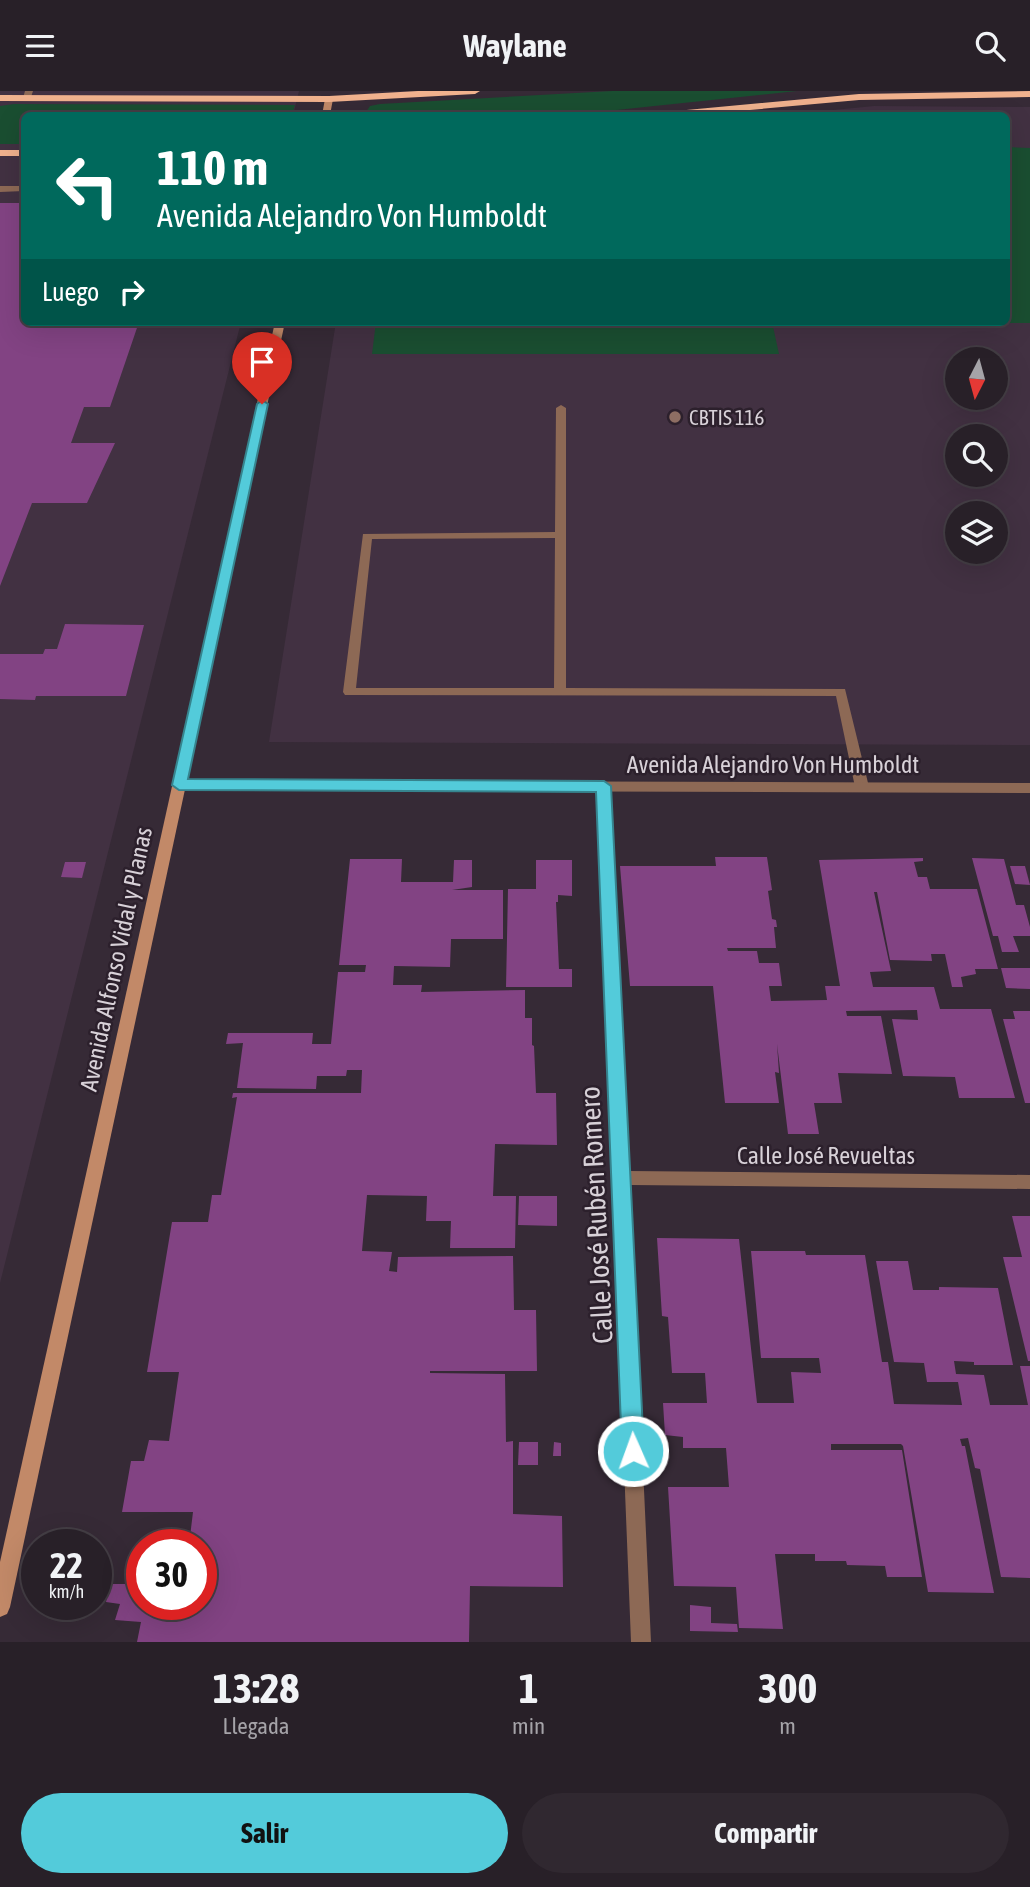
<!DOCTYPE html>
<html lang="es">
<head>
<meta charset="utf-8">
<style>
	:root { --surface:#282028; --page:#302830; --text:#f1f3f6; --muted:#a5a3a8; --line:#443e45; --accent:#53cbda }
	body { margin:0; font-family:"Asap Condensed",sans-serif; background:var(--page); color:var(--text); height:100vh; display:flex; flex-direction:column; font-size:26px; white-space:nowrap }
	* { box-sizing:border-box; margin:0 }
	p { font-size:23px; color:var(--muted) }
	.icon { flex:none; width:38px; height:38px; fill:none; stroke:currentColor; stroke-width:2; stroke-linecap:round; stroke-linejoin:round }
	.map { position:relative; height:1551px; overflow:hidden }
	.sheet { display:flex; flex-direction:column; background:var(--surface); flex:1 }
	.sheet>* { flex:none }
	.top-card { position:absolute; left:21px; top:21px; width:989px; height:214px; border-radius:10px; box-shadow:0 7px 28px #0002,0 0 0 2px var(--line); background:#00695c; color:#fff; overflow:hidden }
	.needle { width:46px; rotate:186deg }
	.fabs { position:absolute; left:945px; top:256px; display:grid; gap:14px }
	.fabs a { display:grid; place-items:center; width:63px; height:63px; border-radius:50%; background:var(--surface); box-shadow:0 7px 28px #0002,0 0 0 2px var(--line); font-size:35px }
	.speed { position:absolute; left:21px; top:1438px; display:flex; gap:14px; font-size:35px; font-weight:700; text-align:center }
	.speed>* { display:grid; place-content:center; width:91px; height:91px; border-radius:50%; background:var(--surface); box-shadow:0 7px 28px #0002,0 0 0 2px var(--line); line-height:1 }
	.speed small { font-size:18px; font-weight:400 }
	.speed .limit { border:10px solid #d22; background:#fff; color:#111 }
	.pin { position:absolute; display:grid; place-items:center; width:60px; height:60px; color:#fff; margin:-72px -30px; border-radius:50% 50% 50% 0; rotate:-45deg; box-shadow:0 0 7px #0007 }
	.pin .icon { rotate:45deg }
	.me { position:absolute; width:77px; margin:-38px; rotate:358deg; stroke-linejoin:round; filter:drop-shadow(0 0 5px #0008) }
	.turn { display:flex; align-items:center; gap:24px; height:147px; padding:0 21px; font-size:32px }
	.turn .icon { width:91px; height:91px; stroke-width:2.5 }
	.turn b { display:block; font-size:49px; line-height:60px }
	.then { display:flex; align-items:center; height:66px; padding:0 21px; background:#0003; gap:14px; font-size:26px }
	.eta { display:flex; justify-content:space-evenly; align-items:center; height:119px; text-align:center }
	.eta b { font-size:42px; font-weight:700; line-height:49px }
	.action { display:flex; gap:14px; margin-top:auto; padding:14px 21px }
	.action a { flex:1; height:80px; border-radius:42px; background:var(--accent); color:#111; font-size:28px; font-weight:700; line-height:80px; text-align:center }
	.action a+a { background:var(--page); color:var(--text) }
	header { display:flex; justify-content:space-between; align-items:center; height:91px; padding:0 21px; background:var(--surface); font-size:32px; font-weight:700 }
	.map>svg:first-child { display:block }
	.built { fill:#423142; fill-rule:evenodd }
	.green { fill:#1a4e31 }
	.building { fill:#824383 }
	.lines { fill:none; stroke-linecap:round; stroke-linejoin:round }
	.service { fill:#8d6955; fill-rule:evenodd }
	.minor { fill:#8d6955; fill-rule:evenodd }
	.tertiary { fill:#8d6955; fill-rule:evenodd }
	.secondary { fill:#c28968; fill-rule:evenodd }
	.trunk { fill:#f1b28e; fill-rule:evenodd }
	.route { fill:#53cbda; stroke:#36848e; stroke-width:2 }
	.education-dot { fill:#8d6e63; stroke:#2c202c; stroke-width:2.5 }
	.labels { text-anchor:middle; dominant-baseline:central; stroke-width:5; stroke-linejoin:round; paint-order:stroke }
	.far-poi-label { font-size:21px; fill:#d8d1d8; stroke:#2c202c; text-anchor:start }
	.street-label { font-size:24px; fill:#d8d1d8; stroke:#2c202c }
	.near-street-label { font-size:28px; fill:#d8d1d8; stroke:#2c202c }
</style>
</head>
<body>
<header><svg class="icon" aria-label="menu" viewBox="0 0 24 24"><path d="M4 6h16M4 12h16M4 18h16"/></svg>Waylane<svg class="icon" aria-label="search" viewBox="0 0 24 24"><circle cx="10" cy="10" r="6"/><path d="M15 15l6 6"/></svg></header>
<div class="map">
<svg width="1030" height="1551" viewBox="0 0 1030 1551">
	<rect width="100%" height="100%" fill="#362a36"/>
	<g class="built">
		<path d="M0,0H299L293,24H24V231H241L0,1192Z"/>
		<path d="M874,15L1030,16V654L269,651L336,231H1006V24H783ZM957,268H996V306H957ZM957,345H996V383H957ZM957,422H996V460H957Z"/>
	</g>
	<g class="green">
		<path d="M612,0H797L569,24H364L370,15L380,13Z"/>
		<path d="M14,13L295,14L292,24H24V53H0V15Z"/>
		<path d="M1006,56L1030,57V232H880L1006,231Z"/>
		<path d="M376,231H772L779,263H372Z"/>
	</g>
	<g class="building">
		<path d="M0,112H24V231H139L110,316H84L71,352H115L87,412H32L0,495Z"/>
		<path d="M65,533L144,534L126,605H36L35,609L0,608V563H43L45,558H57Z"/>
		<path d="M715,766H767L772,799L768,800L772,828L776,829L777,836H774L776,857H727L728,860H757L759,872H779L782,895H769L771,910L827,909L825,895H840L819,769L923,767V770L914,771L918,786H927L930,798H977L998,878H975L976,883L961,886L963,896H952L945,863H931L932,870L890,869L877,801H874L891,880L870,881L873,896H934L940,918H991L1015,1007H959L955,986L903,985L892,928L918,929L917,919L846,920L847,925H881L892,983L838,982L842,1012H814L819,1043H788L777,953L779,982L775,981L779,1012H725L713,895H630L620,775H716Z"/>
		<path d="M972,767L1004,768L1016,814H1024L1030,836V845H1013L1019,861H1002L998,845H993Z"/>
		<path d="M350,768H402L401,791H453L454,769H472V796L452,799H503V848H451L450,876L394,875L393,894H422L421,901L525,899V927H532V954L534,955L536,1002H556L557,1054L495,1053L493,1105H516L515,1157H450L451,1130H426L427,1105L367,1104L362,1160L392,1161L389,1180L397,1181L398,1166L513,1165L514,1219H536L537,1280H430V1282L505,1283L506,1351L513,1350V1423L562,1425L563,1496L470,1495L469,1551H137L141,1531L115,1529L120,1513L106,1511L109,1493H142V1514H201V1454H189L193,1421H122L131,1370H144L149,1349L169,1350L179,1281H147L172,1131H208L212,1104H221L237,1006L232,1007L233,1002H361L362,979H347L346,985H317L316,998L237,997L243,952L226,953L228,942H313L312,953H331L338,881H365L366,874H339Z"/>
		<path d="M536,769H572V805L558,804V811H556L559,878H572V896H506L508,798H536Z"/>
		<path d="M65,771H86L82,787L61,786Z"/>
		<path d="M1010,775H1025L1030,794L1015,793Z"/>
		<path d="M1001,877H1030V898L1006,897Z"/>
		<path d="M1013,920H1030V1012H1025L1003,928H1015Z"/>
		<path d="M519,1105H557V1135L518,1134Z"/>
		<path d="M1012,1125H1030V1270H1028L1003,1166H1022Z"/>
		<path d="M657,1147L739,1148L757,1312H794L791,1281L821,1282L819,1267H761L751,1160H805L806,1164H865L882,1271H888L894,1313L962,1314L958,1291H927L924,1272L894,1271L876,1170H908L913,1199H939V1196L998,1197L1013,1274H974V1271L954,1270L956,1283L984,1284L990,1314H1028L1020,1275H1030V1487L1001,1486L980,1378L975,1377L968,1347L960,1348L962,1355H965L994,1502L928,1501L903,1355L901,1353H831V1359H902L922,1486H887L885,1475L847,1474L846,1470H815V1463H775L783,1538L739,1537L736,1496L674,1495L668,1396H729L726,1357H683V1346L665,1344L663,1312H707L705,1282H672L668,1226L662,1225Z"/>
		<path d="M519,1351H538V1374H518Z"/>
		<path d="M554,1351L561,1352V1365H553Z"/>
		<path d="M690,1514L711,1516V1532L737,1533L738,1541L690,1540Z"/>
	</g>
	<g class="lines">
		<g class="service">
			<path d="M25,0H33L30,9L23,7Z"/>
			<path d="M0,95H24V100L0,101Z"/>
			<path d="M561,314L566,317V597L845,598L869,696L867,699L862,701L855,696L836,605L345,604L343,601L363,443L555,441L556,317ZM555,447L554,597H356L372,448Z"/>
		</g>
		<path class="minor" d="M604,690L611,695L629,1080L1030,1084V1098L630,1094L651,1551H631L597,695Z"/>
		<path class="tertiary" d="M179,689L1030,692V702L179,699L172,694Z"/>
		<g class="secondary">
			<path d="M329,6L333,8L330,24H322L325,8Z"/>
			<path d="M275,231H285L10,1516L7,1523L0,1526V1471Z"/>
		</g>
		<g class="trunk">
			<path d="M418,0H480L475,3L329,11L0,10V4L329,5Z"/>
			<path d="M1030,0V6L859,9L694,24H660L665,21L859,3Z"/>
			<rect x="0" y="59" width="24" height="6"/>
		</g>
	</g>
	<path class="route" d="M262,309L268,313L188,688L604,690L611,695L644,1360L640,1368L633,1371L625,1368L622,1360L596,701L179,699L172,694L257,313Z"/>
	<circle class="education-dot" cx="675" cy="326" r="7"/>
	<g class="labels">
		<g class="far-poi-label">
			<text x="689" y="326">CBTIS 116</text>
		</g>
		<g class="street-label">
			<text x="773" y="673">Avenida Alejandro Von Humboldt</text>
			<text transform="translate(116 868) rotate(-78)">Avenida Alfonso Vidal y Planas</text>
			<text x="826" y="1064">Calle José Revueltas</text>
		</g>
		<g class="near-street-label">
			<text transform="translate(596 1124) rotate(-93)">Calle José Rubén Romero</text>
		</g>
	</g>
</svg>
<div class="fabs">
<a><svg class="needle" viewBox="-14 -14 28 28"><path d="M0-13l5 13h-10z" fill="#e53935"/><path d="M0 13l5-13h-10z" fill="#a5a3a8"/></svg></a>
<a><svg class="icon" aria-label="search" viewBox="0 0 24 24"><circle cx="10" cy="10" r="6"/><path d="M15 15l6 6"/></svg></a>
<a><svg class="icon" aria-label="layers" viewBox="0 0 24 24"><path d="M12 4l9 5-9 5-9-5zM3 14l9 5 9-5"/></svg></a>
</div>
<div class="speed"><div>22<small>km/h</small></div><div class="limit">30</div></div>
<div class="pin" style="left:262px;top:313px;background:#d93025"><svg class="icon" aria-label="arrive" viewBox="0 0 24 24"><path d="M6 21V4h12l-3 4 3 4H6"/></svg></div>
<svg class="me" style="left:633px;top:1360px" viewBox="-20 -20 40 40"><circle r="17" fill="#53cbda" stroke="#fff" stroke-width="3"/><path d="M0-11L8 9 0 5-8 9z" fill="#fff"/></svg>
<div class="top-card">
<div class="turn"><svg class="icon" aria-label="left" viewBox="0 0 24 24"><path d="M17 20v-9H6M10 6l-5 5 5 5"/></svg><div><b>110 m</b>Avenida Alejandro Von Humboldt</div></div>
<div class="then">Luego<svg class="icon" aria-label="right" viewBox="0 0 24 24"><path d="M7 20v-9h11M14 6l5 5-5 5"/></svg></div>
</div>
</div>
<section class="sheet">
<div class="eta">
<div><b>13:28</b><p>Llegada</p></div>
<div><b>1</b><p>min</p></div>
<div><b>300</b><p>m</p></div>
</div>
<div class="action"><a>Salir</a><a>Compartir</a></div>
</section>
</body>
</html>
